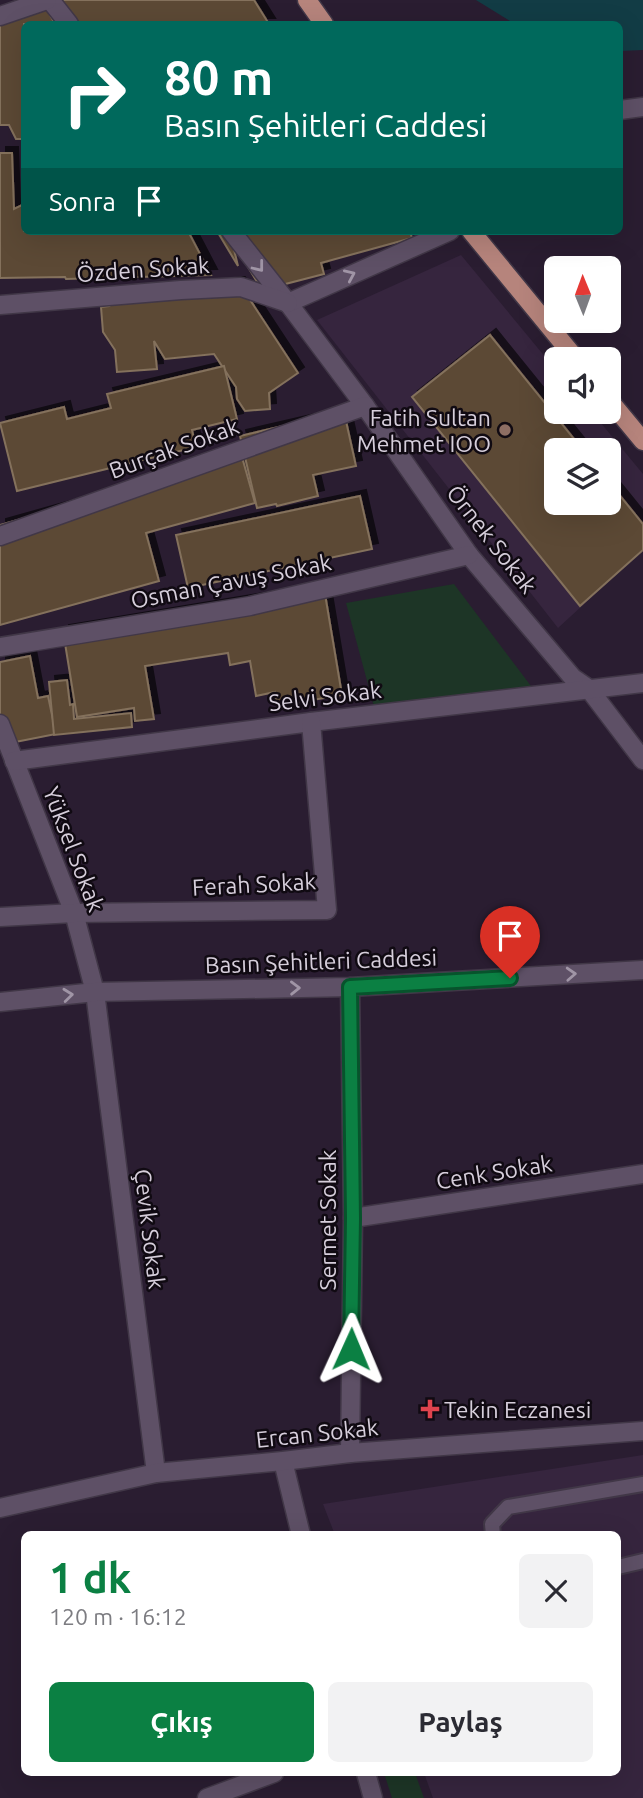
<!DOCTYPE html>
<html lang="tr">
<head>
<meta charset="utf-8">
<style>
	:root { --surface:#fff; --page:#f2f2f3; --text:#2b2b33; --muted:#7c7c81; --accent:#0b8043 }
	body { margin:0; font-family:Ubuntu,sans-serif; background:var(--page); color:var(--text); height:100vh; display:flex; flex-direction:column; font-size:26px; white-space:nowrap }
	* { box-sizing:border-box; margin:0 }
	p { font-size:23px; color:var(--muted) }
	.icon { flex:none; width:38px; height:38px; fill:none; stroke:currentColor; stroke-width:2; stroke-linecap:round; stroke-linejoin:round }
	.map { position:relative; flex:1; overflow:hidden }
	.side { position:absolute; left:21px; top:1531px; width:600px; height:245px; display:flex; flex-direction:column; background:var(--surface); border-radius:10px; box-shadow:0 7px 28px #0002 }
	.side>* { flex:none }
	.banner { position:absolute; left:21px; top:21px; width:602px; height:214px; border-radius:10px; box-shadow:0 7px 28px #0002; background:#00695c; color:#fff; overflow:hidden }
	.needle { width:46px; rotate:359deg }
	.tools { position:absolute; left:544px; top:256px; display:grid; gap:14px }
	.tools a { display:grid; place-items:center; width:77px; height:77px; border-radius:10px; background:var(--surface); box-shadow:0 7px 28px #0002; font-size:35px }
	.pin { position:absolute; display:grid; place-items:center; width:60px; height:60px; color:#fff; margin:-72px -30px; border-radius:50% 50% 50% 0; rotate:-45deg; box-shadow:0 0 7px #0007 }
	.pin .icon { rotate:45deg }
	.me { position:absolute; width:77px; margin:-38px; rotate:1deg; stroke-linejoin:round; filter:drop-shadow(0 0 5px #0008) }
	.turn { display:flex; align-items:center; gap:24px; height:147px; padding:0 28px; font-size:32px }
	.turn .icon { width:91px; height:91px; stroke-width:2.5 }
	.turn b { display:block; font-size:49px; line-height:60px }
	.then { display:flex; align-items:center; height:66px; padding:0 28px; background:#0003; gap:14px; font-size:26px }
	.round { display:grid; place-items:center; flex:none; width:74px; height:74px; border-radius:10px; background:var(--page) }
	.headline { display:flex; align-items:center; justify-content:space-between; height:119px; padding:0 28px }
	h1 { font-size:42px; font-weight:700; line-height:52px; color:var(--accent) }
	.action { display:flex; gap:14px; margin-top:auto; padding:14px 28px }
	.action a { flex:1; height:80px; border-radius:10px; background:var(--accent); color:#fff; font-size:28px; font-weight:700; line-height:80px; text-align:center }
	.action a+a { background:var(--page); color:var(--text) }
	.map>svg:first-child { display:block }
	.built { fill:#36253e; fill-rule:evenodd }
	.green { fill:#1d3526 }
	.water { fill:#123c45 }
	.building { fill:#5c4a36; stroke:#84715c; stroke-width:2; filter:url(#shadow) }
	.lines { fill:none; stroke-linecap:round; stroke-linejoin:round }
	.lane-casing { stroke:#413747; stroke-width:18 }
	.street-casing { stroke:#413747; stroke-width:21 }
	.secondary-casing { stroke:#413747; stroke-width:21 }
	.primary-casing { stroke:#413747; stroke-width:21 }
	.lane { stroke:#5e5066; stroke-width:14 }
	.street { stroke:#5e5066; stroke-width:18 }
	.secondary { stroke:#5e5066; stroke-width:18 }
	.primary { stroke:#b6847c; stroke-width:18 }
	.oneway { stroke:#a095a6 }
	.route-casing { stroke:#07532c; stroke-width:18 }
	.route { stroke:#0b8043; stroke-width:12 }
	.education-dot { fill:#8d6e63; stroke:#100a12; stroke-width:2.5 }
	.health-dot { fill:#e0444e; stroke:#100a12; stroke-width:2.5 }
	.labels { text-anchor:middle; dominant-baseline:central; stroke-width:5; stroke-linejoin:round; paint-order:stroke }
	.street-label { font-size:23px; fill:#d6cedb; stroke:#100a12 }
	.poi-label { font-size:23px; fill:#d6cedb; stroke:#100a12; text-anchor:end }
</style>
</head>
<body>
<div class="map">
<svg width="643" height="1798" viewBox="0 0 643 1798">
	<defs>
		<filter id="shadow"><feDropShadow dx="6" dy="-6" stdDeviation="0" flood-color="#0009"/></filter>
	</defs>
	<rect width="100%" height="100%" fill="#2a1d31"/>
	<g class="built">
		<path d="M461,255L556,370V411H591L643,474V550L558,628L317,320ZM556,450H609V502H556Z"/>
		<path d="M643,1455V1798H433L424,1773H618V1535H335L323,1504Z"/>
	</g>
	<g class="green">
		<path d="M454,584L537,694L376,714L346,603Z"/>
		<path d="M384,1773H415L424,1798H392Z"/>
	</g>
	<path class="water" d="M476,0H643V50L620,51V24H515Z"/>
	<g class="building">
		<path d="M42,0L55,24H24V139H16L9,125H0V12Z"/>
		<path d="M56,0H254L269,24H68Z"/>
		<path d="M0,153H12L14,209L24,204V231H188L211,275L66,279L65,277L0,278Z"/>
		<path d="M217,231H410L412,238L321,263L324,274L262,290L232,241L238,266Z"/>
		<path d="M239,283L298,373L269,393L270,409L245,411L237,399L236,387L214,354L165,359L154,341L157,369L117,372L115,350L103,332L101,307L109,306L128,294Z"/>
		<path d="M490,335L583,450H556V502H609V482L643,524V550L580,606L412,397Z"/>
		<path d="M224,366L237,419L192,430L196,447L17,491L0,423L64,407L67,419L111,408L107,394Z"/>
		<path d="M344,412L356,466L313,475L318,496L277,506L276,504L257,508L240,436Z"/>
		<path d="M242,457L255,503L146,533L159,581L0,625V525Z"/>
		<path d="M360,496L372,549L188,588L176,535Z"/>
		<path d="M324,588L342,695L277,706L275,692L256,696L250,661L230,665L228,653L145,666L154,719L135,721L134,708L77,717L63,631Z"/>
		<path d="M30,656L38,698L48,696L56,734L0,745V662Z"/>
		<path d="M67,680L70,705L73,704L74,719L131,713L132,727L54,735L49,682Z"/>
	</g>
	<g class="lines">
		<defs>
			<g id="lane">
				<path d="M493,1535L492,1524L508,1507L643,1484"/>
				<path d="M618,1567L643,1561"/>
			</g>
			<g id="street">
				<path d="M50,0L69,24"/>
				<path d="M0,16L47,0"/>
				<path d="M620,110L643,107"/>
				<path d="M231,231L288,303L365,406L469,555L573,678L589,689L643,760"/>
				<path d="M288,303L450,231"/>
				<path d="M0,305L181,290L241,287L288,303"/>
				<path d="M0,536L365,406"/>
				<path d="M0,647L250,606L469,555"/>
				<path d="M0,724L74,913L95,992L156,1473"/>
				<path d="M14,761L311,722L643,683"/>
				<path d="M0,917L74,913L327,910L311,722"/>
				<path d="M350,987L353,1218L350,1453"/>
				<path d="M353,1218L643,1174"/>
				<path d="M283,1461L301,1535"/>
				<path d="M0,1508L156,1473L283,1461L350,1453L643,1431"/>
				<path d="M366,1773L373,1798"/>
				<path d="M207,1798L274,1773"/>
			</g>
			<path id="secondary" d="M0,1002L95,992L350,987L643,970"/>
			<g id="primary">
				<path d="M307,0L324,24"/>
				<path d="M471,231L576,359"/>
				<path d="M609,400L643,441"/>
			</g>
		</defs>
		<use href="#lane" class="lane-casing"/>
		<use href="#street" class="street-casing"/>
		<use href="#secondary" class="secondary-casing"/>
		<use href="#primary" class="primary-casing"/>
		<use href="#lane" class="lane"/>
		<use href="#street" class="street"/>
		<use href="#secondary" class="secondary"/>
		<use href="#primary" class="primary"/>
	</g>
	<defs><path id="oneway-chevron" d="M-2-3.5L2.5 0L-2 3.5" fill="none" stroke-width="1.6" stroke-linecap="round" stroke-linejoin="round" transform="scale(1.75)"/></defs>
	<g class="oneway">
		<use href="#oneway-chevron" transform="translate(259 267) rotate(52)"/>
		<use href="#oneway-chevron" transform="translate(350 275) rotate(-24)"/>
		<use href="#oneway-chevron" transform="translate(571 974) rotate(-3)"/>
		<use href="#oneway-chevron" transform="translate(295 988) rotate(-1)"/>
		<use href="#oneway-chevron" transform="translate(68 995) rotate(-6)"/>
	</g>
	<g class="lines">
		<defs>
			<path id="route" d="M351,1349L353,1218L350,987L510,978"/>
		</defs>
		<use href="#route" class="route-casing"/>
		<use href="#route" class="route"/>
	</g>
	<circle class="education-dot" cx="505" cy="430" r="7"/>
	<path class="health-dot" d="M426.5 1398.5h7v7h7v7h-7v7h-7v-7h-7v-7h7z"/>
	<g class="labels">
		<g class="street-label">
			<text transform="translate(143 269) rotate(-4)">Özden Sokak</text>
			<text transform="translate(174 448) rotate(-20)">Burçak Sokak</text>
			<text transform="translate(492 539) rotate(52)">Örnek Sokak</text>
			<text transform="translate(231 581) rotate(-11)">Osman Çavuş Sokak</text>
			<text transform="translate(325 696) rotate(-7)">Selvi Sokak</text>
			<text transform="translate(74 849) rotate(69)">Yüksel Sokak</text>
			<text transform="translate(254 884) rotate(-3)">Ferah Sokak</text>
			<text transform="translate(321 961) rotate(-2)">Basın Şehitleri Caddesi</text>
			<text transform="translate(494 1172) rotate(-9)">Cenk Sokak</text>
			<text transform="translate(327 1220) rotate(-90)">Sermet Sokak</text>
			<text transform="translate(150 1229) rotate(83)">Çevik Sokak</text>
			<text transform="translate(317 1433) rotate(-6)">Ercan Sokak</text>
		</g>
		<g class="poi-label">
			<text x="491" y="417">Fatih Sultan<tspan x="491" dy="26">Mehmet IOO</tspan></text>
			<text x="444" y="1409" text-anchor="start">Tekin Eczanesi</text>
		</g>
	</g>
</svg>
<div class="tools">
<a><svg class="needle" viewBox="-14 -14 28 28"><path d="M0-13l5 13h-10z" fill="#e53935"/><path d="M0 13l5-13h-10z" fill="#7c7c81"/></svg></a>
<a><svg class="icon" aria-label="sound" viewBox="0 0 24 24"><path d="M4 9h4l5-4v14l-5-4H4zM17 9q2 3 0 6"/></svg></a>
<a><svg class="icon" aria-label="layers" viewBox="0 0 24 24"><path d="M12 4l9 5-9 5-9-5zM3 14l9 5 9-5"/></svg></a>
</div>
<div class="pin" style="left:510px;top:978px;background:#d93025"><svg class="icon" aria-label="arrive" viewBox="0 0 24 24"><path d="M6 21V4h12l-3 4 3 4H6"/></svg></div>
<svg class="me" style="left:351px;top:1349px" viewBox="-20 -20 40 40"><path d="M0-17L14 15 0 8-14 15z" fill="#0b8043" stroke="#fff" stroke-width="4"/></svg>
<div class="banner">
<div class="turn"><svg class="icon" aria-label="right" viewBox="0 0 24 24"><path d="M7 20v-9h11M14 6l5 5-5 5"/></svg><div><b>80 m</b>Basın Şehitleri Caddesi</div></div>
<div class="then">Sonra<svg class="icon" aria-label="arrive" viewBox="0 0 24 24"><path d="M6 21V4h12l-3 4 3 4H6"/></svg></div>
</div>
<section class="side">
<div class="headline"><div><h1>1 dk</h1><p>120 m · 16:12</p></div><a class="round"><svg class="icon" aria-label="close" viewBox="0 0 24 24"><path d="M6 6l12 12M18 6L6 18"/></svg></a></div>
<div class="action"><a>Çıkış</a><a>Paylaş</a></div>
</section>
</div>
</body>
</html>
